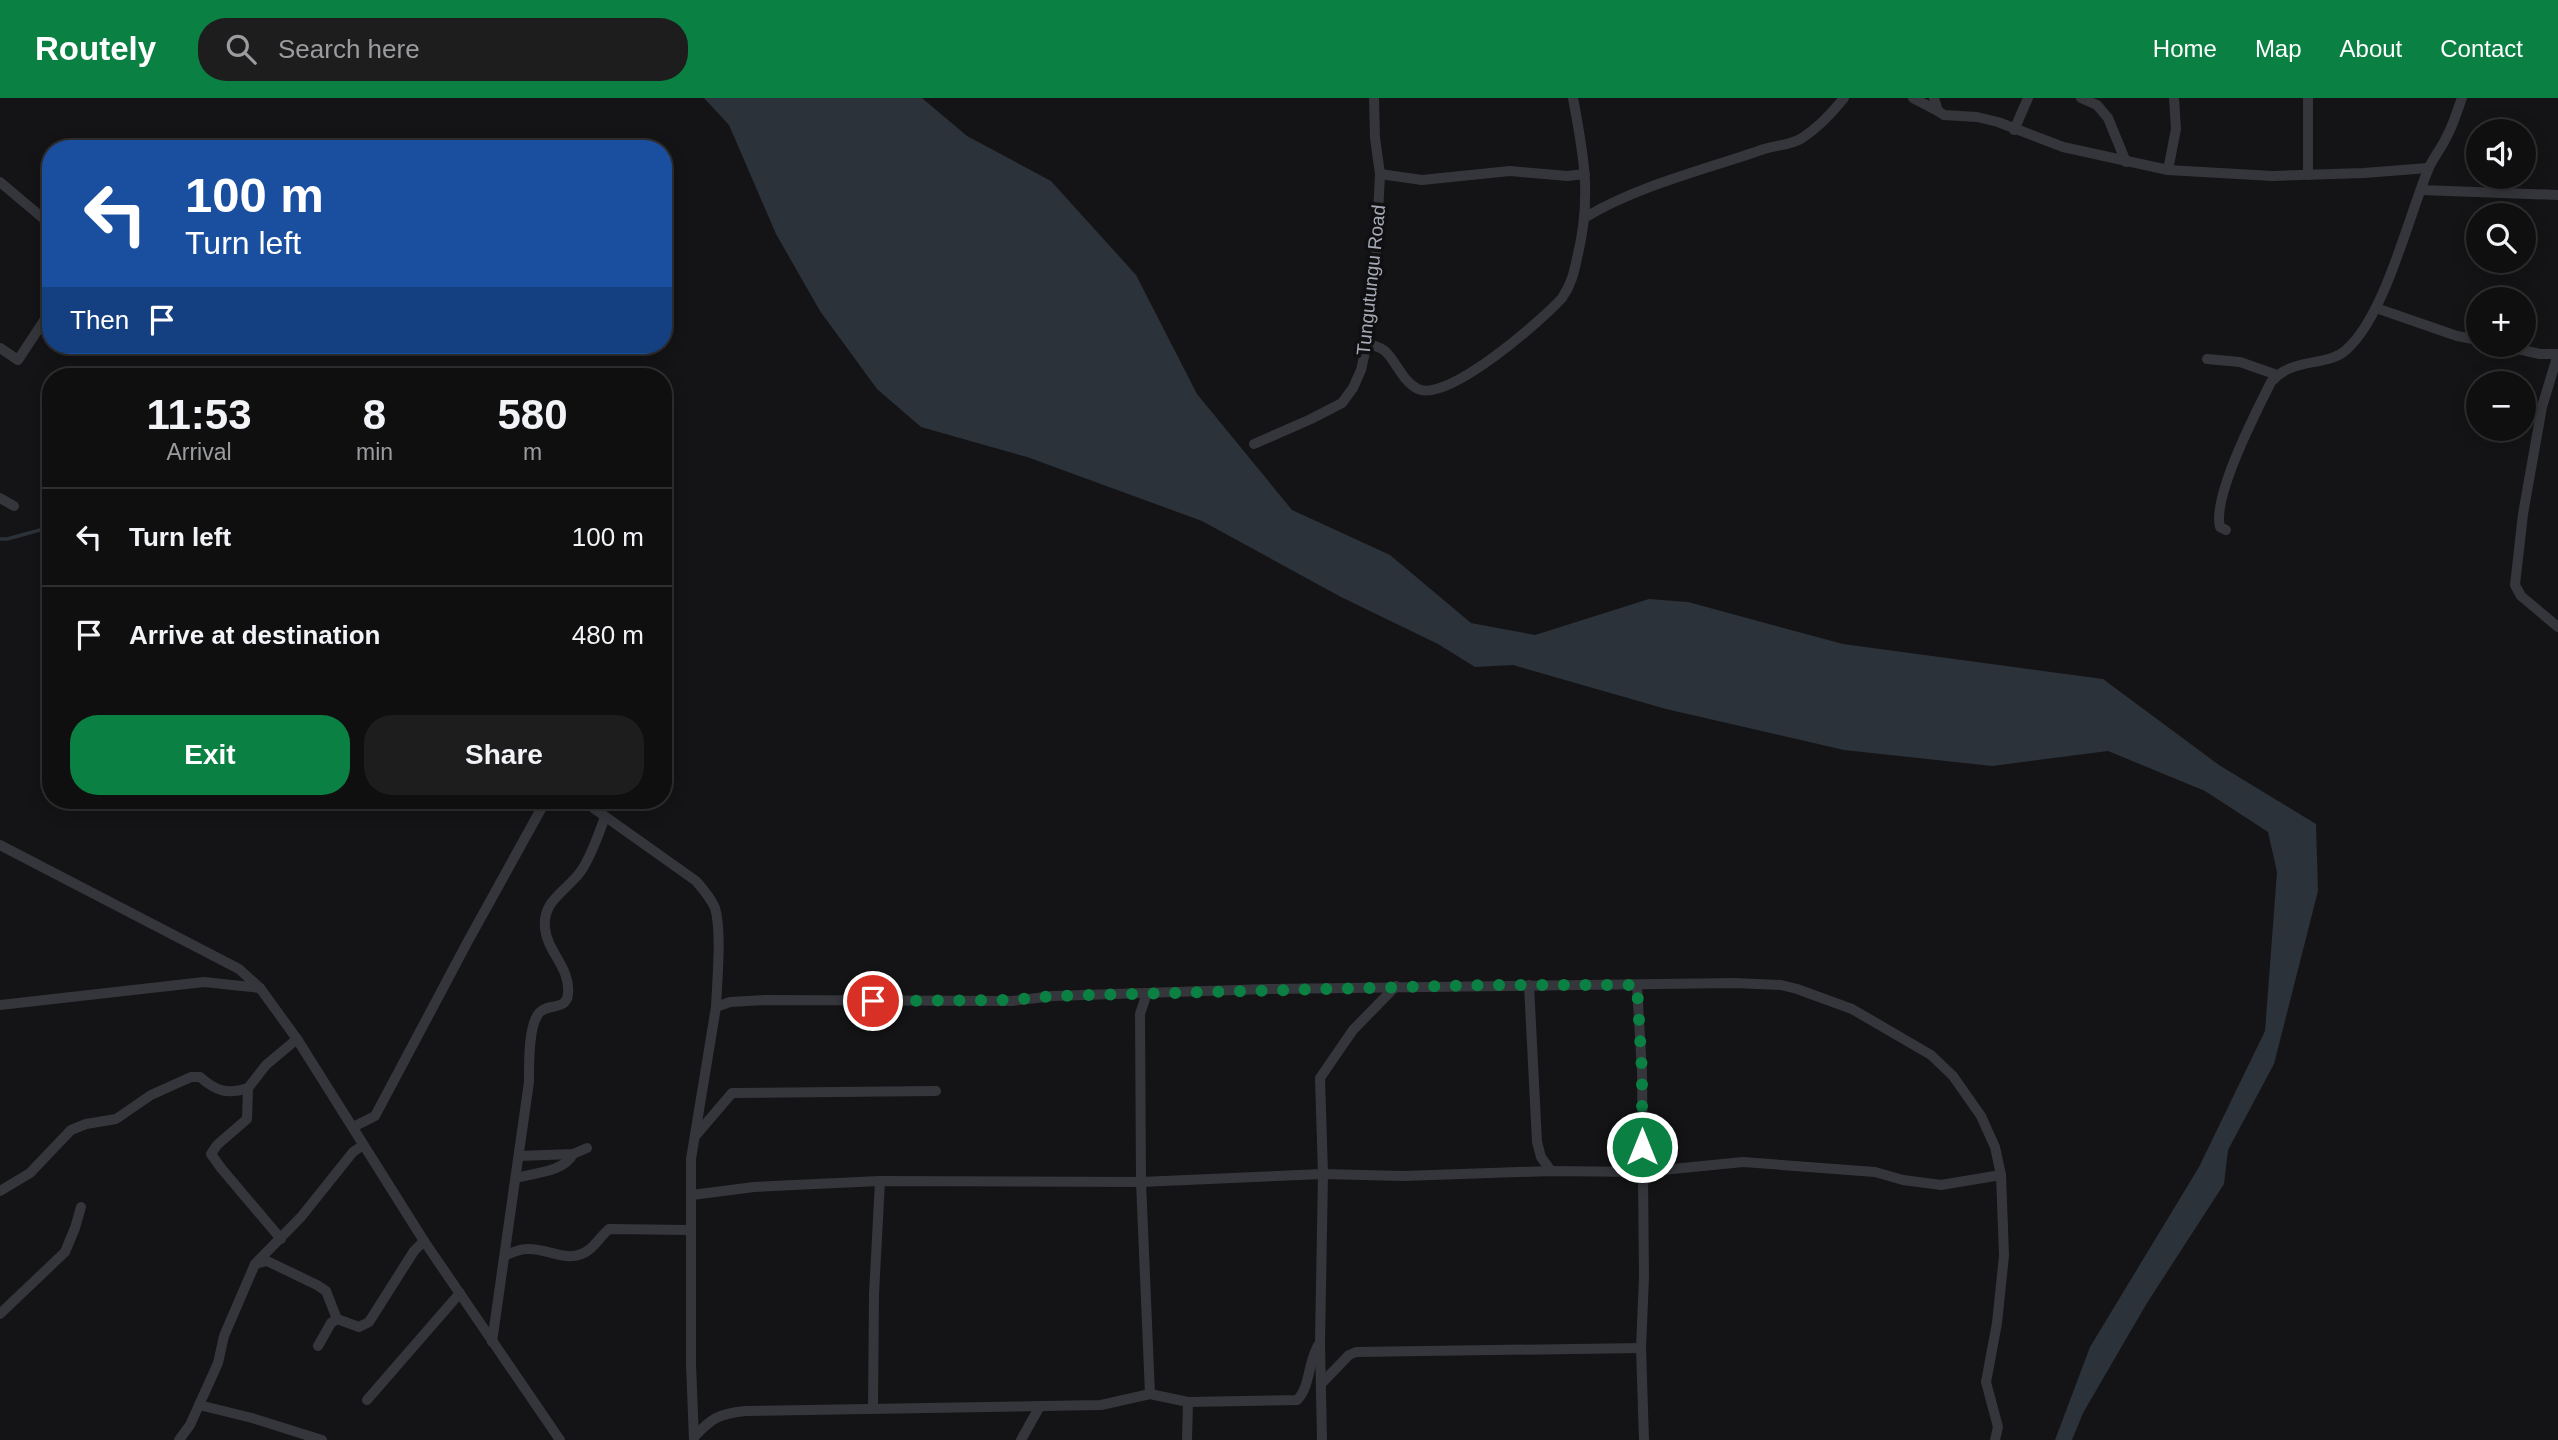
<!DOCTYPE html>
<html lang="en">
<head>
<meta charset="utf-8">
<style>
	:root { --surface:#0f0f10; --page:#1d1d1e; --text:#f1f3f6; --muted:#9b9c9f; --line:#2f2f30; --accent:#0b8043 }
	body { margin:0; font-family:Arial,sans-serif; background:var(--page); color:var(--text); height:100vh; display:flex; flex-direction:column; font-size:26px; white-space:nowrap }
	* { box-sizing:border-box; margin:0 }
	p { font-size:23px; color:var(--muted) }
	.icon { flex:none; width:38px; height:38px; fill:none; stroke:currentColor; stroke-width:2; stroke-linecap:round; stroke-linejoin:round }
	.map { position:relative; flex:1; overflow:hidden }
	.sheet { position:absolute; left:42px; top:270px; width:630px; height:441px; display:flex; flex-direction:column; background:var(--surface); border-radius:28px; box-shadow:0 4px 18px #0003,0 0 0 2px var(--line) }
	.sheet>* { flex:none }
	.top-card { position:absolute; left:42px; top:42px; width:630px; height:214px; border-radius:28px; box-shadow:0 4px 18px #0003,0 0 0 2px var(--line); background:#1a4fa0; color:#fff; overflow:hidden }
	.buttons { position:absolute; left:2466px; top:21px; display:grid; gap:14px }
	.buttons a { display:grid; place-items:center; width:70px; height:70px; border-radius:50%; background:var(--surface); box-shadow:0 4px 18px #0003,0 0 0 2px var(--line); font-size:35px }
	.pin { position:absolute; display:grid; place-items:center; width:60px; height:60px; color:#fff; margin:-30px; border:4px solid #fff; border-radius:50%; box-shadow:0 2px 7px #0007 }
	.me { position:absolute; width:77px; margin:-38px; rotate:0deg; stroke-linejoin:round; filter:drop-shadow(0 0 5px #0008) }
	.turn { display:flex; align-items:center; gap:24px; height:147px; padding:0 28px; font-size:32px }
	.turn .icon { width:91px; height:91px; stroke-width:2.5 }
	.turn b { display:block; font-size:49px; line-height:60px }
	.then { display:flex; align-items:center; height:66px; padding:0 28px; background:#0003; gap:14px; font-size:26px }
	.eta { display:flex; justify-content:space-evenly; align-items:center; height:119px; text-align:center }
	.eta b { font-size:42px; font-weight:800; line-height:49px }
	.cta { display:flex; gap:14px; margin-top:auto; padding:14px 28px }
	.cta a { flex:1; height:80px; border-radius:28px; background:var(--accent); color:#fff; font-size:28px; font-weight:800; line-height:80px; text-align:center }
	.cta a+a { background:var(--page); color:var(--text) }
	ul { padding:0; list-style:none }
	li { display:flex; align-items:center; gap:21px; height:98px; padding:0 28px; border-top:2px solid var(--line) }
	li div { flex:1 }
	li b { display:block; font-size:26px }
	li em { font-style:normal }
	header { display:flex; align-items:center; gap:42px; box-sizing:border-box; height:98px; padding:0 35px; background:var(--accent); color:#fff }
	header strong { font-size:33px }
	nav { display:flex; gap:38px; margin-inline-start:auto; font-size:24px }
	.search { width:490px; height:63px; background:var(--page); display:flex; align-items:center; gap:18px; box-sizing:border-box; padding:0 24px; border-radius:28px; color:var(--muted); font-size:26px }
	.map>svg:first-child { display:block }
	.water { fill:#2b323a }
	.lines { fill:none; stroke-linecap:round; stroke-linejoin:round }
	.stream { stroke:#2b323a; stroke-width:3.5 }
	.street { stroke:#35363b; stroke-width:10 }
	.route { stroke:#0b8043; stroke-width:12; stroke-dasharray:0 21.6 }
	.labels { text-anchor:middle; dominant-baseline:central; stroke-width:7; stroke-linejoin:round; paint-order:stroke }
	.street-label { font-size:19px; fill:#a6aab6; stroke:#100f11 }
</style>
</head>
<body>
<header>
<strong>Routely</strong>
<div class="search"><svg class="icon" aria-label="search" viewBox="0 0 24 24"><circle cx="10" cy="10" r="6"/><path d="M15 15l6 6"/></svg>Search here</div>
<nav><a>Home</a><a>Map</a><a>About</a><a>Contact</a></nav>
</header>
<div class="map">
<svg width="2558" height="1342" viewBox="0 0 2558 1342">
	<rect width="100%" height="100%" fill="#141416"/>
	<path class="water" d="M704,0H922L967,38L1051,83L1136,177L1197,296L1292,412L1390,457L1471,525L1535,537L1649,501L1688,504L1843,546L2103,581L2219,667L2316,726L2318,793L2274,966L2228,1052L2224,1086L2147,1205L2083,1315L2072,1342H2055L2090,1249L2199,1069L2265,933L2277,774L2268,734L2205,693L2108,653L1992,668L1844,652L1666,611L1513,567L1475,569L1438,546L1341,499L1202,423L1027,359L921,329L877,291L820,213L776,136L729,27Z"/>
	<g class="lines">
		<path class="stream" d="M0,441H7L51,429"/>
		<g class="street">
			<path d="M1913,0L1938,13"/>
			<path d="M1934,0L1938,13L1944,17L1977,19L1998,24L2063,49L2168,72L2272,78L2364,75L2428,70"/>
			<path d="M2081,0L2097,7L2108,20L2126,64"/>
			<path d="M2308,0V77"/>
			<path d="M2014,32L2028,0"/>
			<path d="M2168,72L2176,31L2174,0"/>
			<path d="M1380,76L1422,82L1510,73L1567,78L1585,76"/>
			<path d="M0,84L51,127"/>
			<path d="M2421,92L2558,97"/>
			<path d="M1586,119C1637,88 1704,72 1761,52C1774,47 1790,48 1802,40C1818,30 1832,15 1844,0"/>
			<path d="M2376,210L2457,238L2478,242"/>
			<path d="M1366,245C1372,247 1381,249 1386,254C1397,265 1403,284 1418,291C1448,305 1542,222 1562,200C1571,187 1574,175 1577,160C1592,101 1584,58 1573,0"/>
			<path d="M2500,247L2540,256H2558"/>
			<path d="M0,250L18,262L51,212"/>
			<path d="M2558,256L2542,309L2523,416L2515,487L2521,498L2558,529"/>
			<path d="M2207,261L2240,264L2277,277"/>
			<path d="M1254,346L1311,321L1342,305L1353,290L1361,272L1365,254L1376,158L1380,76L1375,40L1374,0"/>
			<path d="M0,400L14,408"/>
			<path d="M2226,432L2220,429C2212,399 2256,314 2271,284C2293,258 2327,270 2347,251C2385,217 2408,120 2428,72C2432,61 2441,51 2446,40C2453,28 2457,13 2462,0"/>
			<path d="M582,702L696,783C703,791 711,800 715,810C722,833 717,884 716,909"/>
			<path d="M0,747L239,871L260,890L297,941L424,1143L560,1342"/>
			<path d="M1529,887L1537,1044L1541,1059L1551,1073"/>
			<path d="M1637,887L1642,974L1644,1179L1641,1250L1644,1342"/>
			<path d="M1147,895L1140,916L1141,1084L1150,1296"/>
			<path d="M0,907L204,884L260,890"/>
			<path d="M353,1029L375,1018L468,843L546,702"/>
			<path d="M697,1036L732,995L936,993"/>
			<path d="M519,1058L573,1056L587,1050"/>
			<path d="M516,1080C534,1075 564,1074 573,1056"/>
			<path d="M0,1093L30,1075L71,1032L86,1026L116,1021L151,997L191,979H200C216,993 227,997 248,990"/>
			<path d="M692,1097L754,1089L880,1083L1141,1084L1323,1076L1403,1078L1551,1073L1642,1074L1743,1064L1875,1074L1903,1082L1941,1087L2001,1077"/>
			<path d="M281,1141L221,1070L211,1056L217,1047L247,1021L248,990L266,967L297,941"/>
			<path d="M506,1157C513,1154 519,1151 527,1151C547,1149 569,1168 590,1151C597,1145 602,1137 609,1131L689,1132"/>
			<path d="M255,1166L267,1163L317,1187L326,1193L337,1221"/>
			<path d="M0,1216L65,1154L75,1130L81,1109"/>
			<path d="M492,1244L529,984C529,967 528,928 539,915C547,905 567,913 568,896C571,870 547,854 545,830C542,802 567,793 581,773C592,757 598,737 605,719"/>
			<path d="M318,1248L331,1225L337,1221L359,1229L369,1224L414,1153L424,1143"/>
			<path d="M1321,1286L1349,1257L1356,1254L1641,1250"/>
			<path d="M367,1302L460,1195"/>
			<path d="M199,1307L252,1320L322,1342"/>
			<path d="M873,1311L874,1196L880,1083"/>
			<path d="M694,1339C712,1320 718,1316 745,1313L1101,1307L1150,1296L1188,1304L1297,1302C1311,1289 1307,1263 1320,1244"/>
			<path d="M179,1342L190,1327L218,1265L224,1238L255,1166L301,1119L353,1054L363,1047"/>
			<path d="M694,1342L691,1266V1061L716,909L730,904L765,902L1012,903L1053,898L1267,891L1734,885L1781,887L1797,891L1852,911L1931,957L1953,978L1981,1018L1995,1049L2001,1077L2003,1130L2004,1158L1997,1225L1986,1284L1998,1329L1995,1342"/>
			<path d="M1021,1342L1040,1308"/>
			<path d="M1187,1342L1188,1304"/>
			<path d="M1322,1342L1320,1244L1323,1076L1320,980L1353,932L1396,888"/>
		</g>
	</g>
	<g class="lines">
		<path class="route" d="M873,903L1012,902L1053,898L1485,887H1637L1642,974V1049"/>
	</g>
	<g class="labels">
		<g class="street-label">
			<text transform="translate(1371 182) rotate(-84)">Tungutungu Road</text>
		</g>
	</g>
</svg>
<div class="buttons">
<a><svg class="icon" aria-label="sound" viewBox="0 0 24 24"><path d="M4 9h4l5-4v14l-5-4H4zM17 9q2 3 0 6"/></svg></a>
<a><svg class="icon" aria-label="search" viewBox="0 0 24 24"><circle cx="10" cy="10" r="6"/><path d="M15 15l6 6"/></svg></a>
<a>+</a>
<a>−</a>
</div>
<div class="pin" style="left:873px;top:903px;background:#d93025"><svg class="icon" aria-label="arrive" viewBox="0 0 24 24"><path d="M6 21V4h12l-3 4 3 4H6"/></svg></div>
<svg class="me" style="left:1642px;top:1049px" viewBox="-20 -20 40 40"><circle r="17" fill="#0b8043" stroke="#fff" stroke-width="3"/><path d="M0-11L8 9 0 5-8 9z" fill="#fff"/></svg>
<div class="top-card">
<div class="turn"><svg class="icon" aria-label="left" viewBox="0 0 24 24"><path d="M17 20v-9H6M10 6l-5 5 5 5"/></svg><div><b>100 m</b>Turn left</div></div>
<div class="then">Then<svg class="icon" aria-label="arrive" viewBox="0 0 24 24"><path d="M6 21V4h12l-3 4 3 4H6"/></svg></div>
</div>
<section class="sheet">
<div class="eta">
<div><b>11:53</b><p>Arrival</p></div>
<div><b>8</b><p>min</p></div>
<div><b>580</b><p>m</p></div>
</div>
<ul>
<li><svg class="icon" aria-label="left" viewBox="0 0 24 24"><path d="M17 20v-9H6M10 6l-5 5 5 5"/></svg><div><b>Turn left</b></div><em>100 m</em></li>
<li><svg class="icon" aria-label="arrive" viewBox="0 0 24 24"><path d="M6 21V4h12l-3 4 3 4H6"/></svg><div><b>Arrive at destination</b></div><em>480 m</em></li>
</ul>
<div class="cta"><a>Exit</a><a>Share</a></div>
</section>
</div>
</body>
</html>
